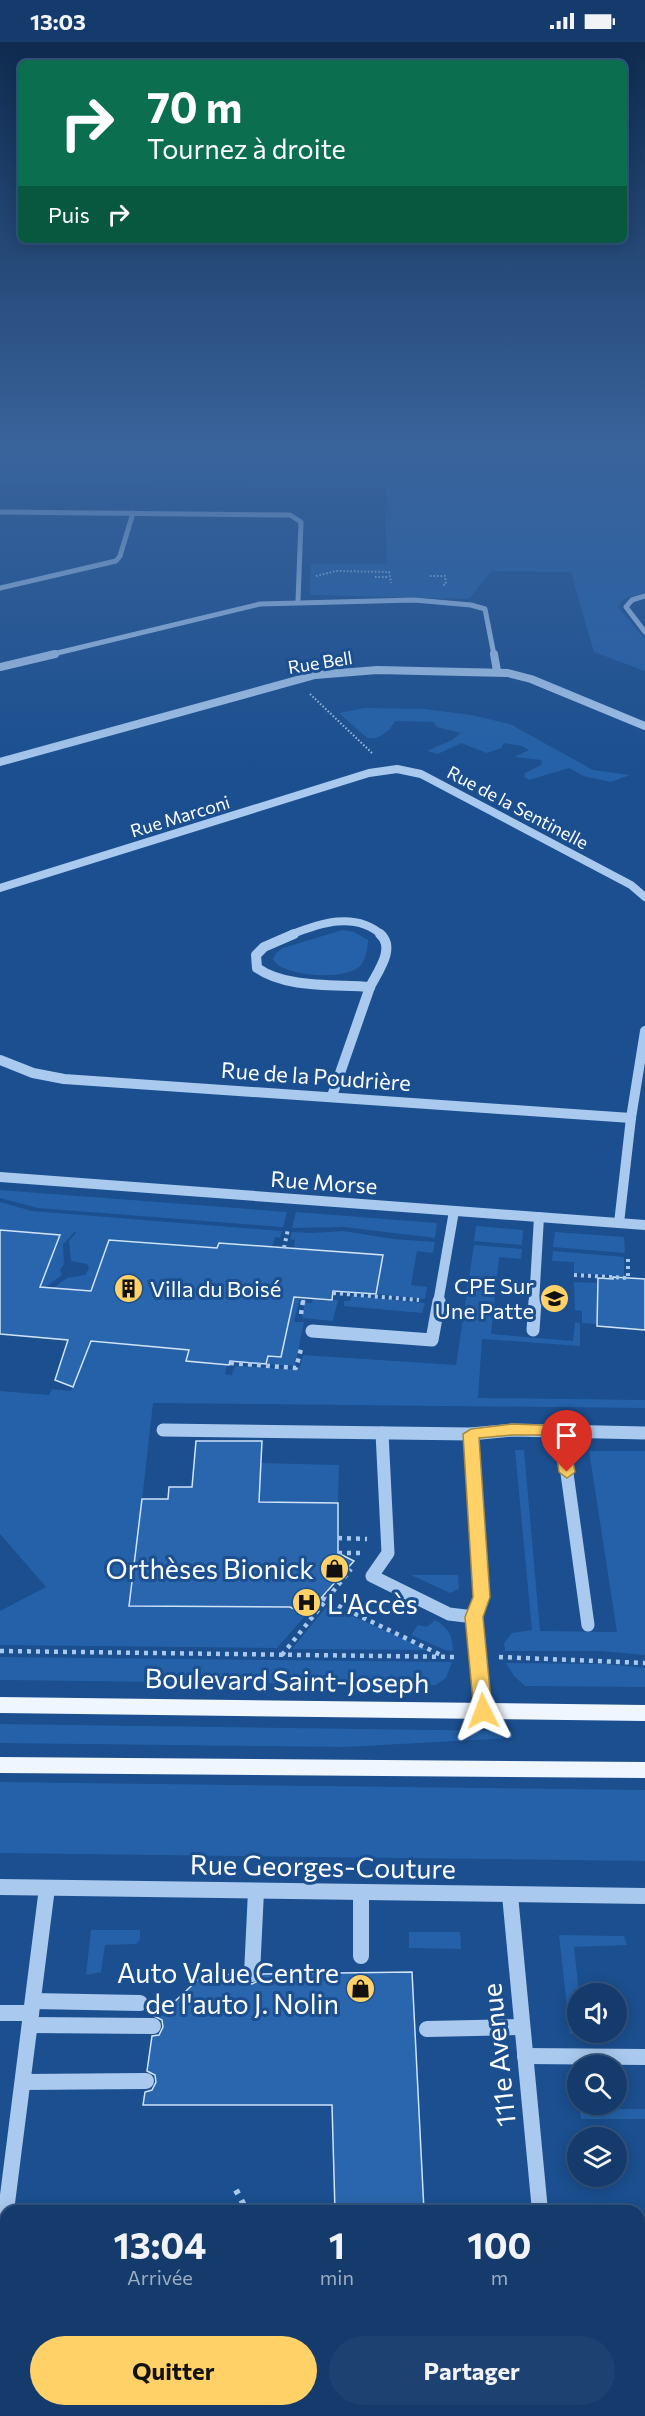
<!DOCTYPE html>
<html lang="fr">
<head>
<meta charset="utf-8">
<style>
	:root { --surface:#143b6b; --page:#1d4271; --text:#f1f3f6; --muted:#9dadc1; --line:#33557e; --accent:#ffd166 }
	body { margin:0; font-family:Commissioner,sans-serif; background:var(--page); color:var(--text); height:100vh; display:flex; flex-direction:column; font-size:22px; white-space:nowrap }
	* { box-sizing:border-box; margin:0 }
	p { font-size:20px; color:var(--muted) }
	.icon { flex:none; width:33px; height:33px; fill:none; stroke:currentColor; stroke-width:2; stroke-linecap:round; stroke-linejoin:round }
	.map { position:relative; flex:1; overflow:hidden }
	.sheet { position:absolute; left:0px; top:2163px; width:645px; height:212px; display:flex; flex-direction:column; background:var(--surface); border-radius:18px 18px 0 0; box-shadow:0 3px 15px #0003,0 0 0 2px var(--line) }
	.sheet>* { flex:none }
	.banner { position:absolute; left:18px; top:18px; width:609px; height:183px; border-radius:9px; box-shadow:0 3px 15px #0003,0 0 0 2px var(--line); background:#0b6e4f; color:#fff; overflow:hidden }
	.fabs { position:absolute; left:567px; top:1941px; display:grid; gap:12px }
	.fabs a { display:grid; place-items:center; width:60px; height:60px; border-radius:50%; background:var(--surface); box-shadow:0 3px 15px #0003,0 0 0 2px var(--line); font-size:30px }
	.pin { position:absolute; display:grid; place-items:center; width:51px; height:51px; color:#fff; margin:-62px -26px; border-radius:50% 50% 50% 0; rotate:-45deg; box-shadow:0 0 6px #0007 }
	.pin .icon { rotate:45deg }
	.me { position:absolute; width:66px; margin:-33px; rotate:357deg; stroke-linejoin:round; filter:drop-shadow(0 0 4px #0008) }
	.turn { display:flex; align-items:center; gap:21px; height:126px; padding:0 30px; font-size:27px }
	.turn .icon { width:78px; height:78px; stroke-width:2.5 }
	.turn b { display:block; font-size:42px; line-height:51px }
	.then { display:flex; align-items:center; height:57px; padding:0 30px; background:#0003; gap:12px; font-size:22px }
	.eta { display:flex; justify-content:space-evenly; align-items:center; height:102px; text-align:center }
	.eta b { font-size:36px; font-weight:700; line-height:42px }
	.primary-button { display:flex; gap:12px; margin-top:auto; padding:12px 30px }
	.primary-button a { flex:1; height:69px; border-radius:36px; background:var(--accent); color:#111; font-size:24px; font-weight:700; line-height:69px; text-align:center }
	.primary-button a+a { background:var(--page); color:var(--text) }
	.status { display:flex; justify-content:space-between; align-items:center; height:42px; padding:0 30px; background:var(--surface); direction:ltr }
	.status svg { height:16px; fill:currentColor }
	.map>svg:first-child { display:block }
	.green { fill:#2461a8 }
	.building { fill:#2a66ad; stroke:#cfe3fa; stroke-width:1.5 }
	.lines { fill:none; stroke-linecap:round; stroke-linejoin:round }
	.path-far3 { stroke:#a9c9ee; stroke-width:2; stroke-dasharray:1.5 2; stroke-linecap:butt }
	.path-far2 { stroke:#a9c9ee; stroke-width:4; stroke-dasharray:3 4; stroke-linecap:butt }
	.path-far1 { stroke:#a9c9ee; stroke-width:4.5; stroke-dasharray:4 5; stroke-linecap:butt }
	.path { stroke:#a9c9ee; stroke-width:6; stroke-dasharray:4.5 7; stroke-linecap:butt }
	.minor-far4 { stroke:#a9c9ee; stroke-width:5 }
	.minor-far3 { stroke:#a9c9ee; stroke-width:8 }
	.minor-far2 { stroke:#a9c9ee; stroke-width:10 }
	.minor-far1 { stroke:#a9c9ee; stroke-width:13 }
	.minor { stroke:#a9c9ee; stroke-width:16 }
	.major { fill:#f0f6ff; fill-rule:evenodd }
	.route { fill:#ffd166; stroke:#a68842; stroke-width:1.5 }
	.labels { text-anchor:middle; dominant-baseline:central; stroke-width:6; stroke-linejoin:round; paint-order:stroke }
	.far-street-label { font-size:18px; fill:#fff; stroke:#1b4f8f }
	.street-label { font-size:22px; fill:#fff; stroke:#1b4f8f }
	.poi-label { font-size:22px; fill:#fff; stroke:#1b4f8f; text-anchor:end }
	.near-poi-label { font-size:27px; fill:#fff; stroke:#1b4f8f; text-anchor:end }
	.near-street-label { font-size:27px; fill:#fff; stroke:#1b4f8f }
</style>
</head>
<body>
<div class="status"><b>13:03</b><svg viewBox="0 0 49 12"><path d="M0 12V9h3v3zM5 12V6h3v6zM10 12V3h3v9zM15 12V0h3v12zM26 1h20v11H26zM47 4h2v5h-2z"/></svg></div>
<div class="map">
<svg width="645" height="2374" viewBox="0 0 645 2374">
	<rect width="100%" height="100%" fill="#1b4f8f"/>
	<g class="green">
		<path d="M0,399H645V551L624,557L618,565L645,597V629L594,610L571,530L491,529L469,557L313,553L310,551L311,522H387L385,469L389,468L384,446L0,444Z"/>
		<path d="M364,666L425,667L471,673L510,682L593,728L630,733L611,740L583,734L569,726L529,738L524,735L525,731L541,723L542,718L514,715L529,708L522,704L504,701L501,706L487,711L461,701L438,712L427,709L452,698L461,691L437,685L434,680L395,679C389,690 379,698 367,696L339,671Z"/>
		<path d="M342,888L354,890L368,898C368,906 365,919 360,924C346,939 281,935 273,917L276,911L283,906Z"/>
		<path d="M0,1148L287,1170L283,1185L38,1166L0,1156Z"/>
		<path d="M0,1160L32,1169L282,1189L280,1196L275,1195L272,1205L219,1201L186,1319L227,1323L225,1332L232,1333L235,1324L299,1328L303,1313L456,1323L474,1203L522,1207L521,1217L499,1215L491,1292L573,1299L575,1280L580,1281V1304L482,1297L478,1356L645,1358V1366L153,1361L130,1564L290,1565L306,1573L277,1606L0,1603V1569L46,1545L0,1492V1349L49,1353L52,1347L71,1349L76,1336L69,1298L156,1304L178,1203L110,1198L91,1249L53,1246L67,1236L85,1233L89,1227L87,1222L71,1219L69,1199L76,1191L75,1189L63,1203L64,1222L60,1228L62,1233L44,1246L40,1245L60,1193L0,1188Z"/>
		<path d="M296,1170L437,1181L435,1196L344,1185L292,1186Z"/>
		<path d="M476,1184L523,1188L522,1203L474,1199Z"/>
		<path d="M343,1189L393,1197L435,1200L433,1211L417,1209L411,1243L427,1245L425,1257L376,1252L383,1214L294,1207L295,1198L290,1197L292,1190L312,1191Z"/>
		<path d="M555,1190L624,1195L625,1211L553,1205Z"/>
		<path d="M553,1209L624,1215V1234L574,1231V1220L552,1219Z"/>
		<path d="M574,1240L598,1241L597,1282L582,1281V1269L575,1268Z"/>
		<path d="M352,1254L425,1261L422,1271L344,1264V1259H350Z"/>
		<path d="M294,1255H300L294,1280H304L295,1324L266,1322L268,1314L281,1315Z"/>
		<path d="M313,1256L338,1258L333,1279L302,1276L305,1261H312Z"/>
		<path d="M515,1408H524L540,1589L617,1590L589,1409H645V1613L601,1609H505L504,1601L512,1591L532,1588Z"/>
		<path d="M261,1421L339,1423L338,1461L259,1460Z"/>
		<path d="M411,1533H458L459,1547L450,1551Z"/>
		<path d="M328,1563L428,1608L292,1607Z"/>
		<path d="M435,1578C448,1585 453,1594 453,1609L445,1608L411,1593L418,1583L427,1585Z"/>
		<path d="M0,1615L452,1620L446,1636L436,1643L0,1638Z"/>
		<path d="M506,1621L606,1622L645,1626V1645L525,1644L514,1634Z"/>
		<path d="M0,1682L511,1689L512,1696L345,1705L0,1701Z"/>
		<path d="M0,1740L645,1748V1819L0,1811Z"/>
		<path d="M91,1888H140V1898L136,1902L105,1903L101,1930L86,1933Z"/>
		<path d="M409,1890H460L461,1907L409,1906Z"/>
		<path d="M559,1893L624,1894L627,1903L574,1905L579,1951L578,1990L583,1991L584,1993L570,1992Z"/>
		<path d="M579,2063H593V2067H645V2077H581Z"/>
	</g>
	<g class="building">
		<path d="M0,1188L60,1193L40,1245L91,1249L109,1198L217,1206L219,1201L383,1213L376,1252L333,1249L332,1258L294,1255L281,1315L268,1314L266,1322L230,1319L229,1323L186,1319L189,1308L91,1299L73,1345L55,1338L68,1298L0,1292Z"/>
		<path d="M613,1235L645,1237V1288L597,1284L598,1236L613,1237Z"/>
		<path d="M196,1399H262L259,1460L338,1461V1511L354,1519L306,1573L290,1565L129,1564L142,1457H168L169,1445H192Z"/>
		<path d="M412,1930L424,2169H335L332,2063H143L145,2050L152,2048L156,2040L155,2033L147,2029L152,1994L159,1993L163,1985L162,1978L154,1974L155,1961L172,1962L203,1933L242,1932L246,1940L252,1942L260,1938L263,1932Z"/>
	</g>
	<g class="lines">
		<g class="path-far3">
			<path d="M316,534L336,529L389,530L391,541"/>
			<path d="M430,534H445L446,542L443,543"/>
			<path d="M375,535H389"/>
			<path d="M310,652L372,711"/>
		</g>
		<g class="path-far2">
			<path d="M284,1206L288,1187"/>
			<path d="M574,1233L628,1236V1213"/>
			<path d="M333,1251L419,1258"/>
			<path d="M303,1261L304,1255"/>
		</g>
		<g class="path-far1">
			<path d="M301,1272L303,1259"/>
			<path d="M230,1321L296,1326L301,1307"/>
			<path d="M338,1496L367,1497"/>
			<path d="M338,1511H362"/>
			<path d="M322,1556L441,1613"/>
			<path d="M0,1609L458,1615"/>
			<path d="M282,1613L351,1527"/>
			<path d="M499,1615L645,1621"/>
		</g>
		<g class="path">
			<path d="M236,2148L247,2169"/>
			<path d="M0,2364H6"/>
		</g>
		<g class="minor-far4">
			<path d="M0,470L290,473L301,480L298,559"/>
			<path d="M0,546L116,519L120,514L133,471"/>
			<path d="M645,554L632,558L626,565L645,590"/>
			<path d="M49,613L260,562L414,558L471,563L485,567L494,613"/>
		</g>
		<g class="minor-far3">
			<path d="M494,612L497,629"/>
			<path d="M0,625L55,612"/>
			<path d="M0,720L315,633L377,628L508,631L531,637L645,684"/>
			<path d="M0,846L369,731L397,727L421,732L631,843L645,855"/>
			<path d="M290,893C320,881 355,869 382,893"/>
		</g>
		<g class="minor-far2">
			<path d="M294,892L264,905L256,913L257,926C287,947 335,942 370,945"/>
			<path d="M370,945C378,929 396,906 380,892"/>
			<path d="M0,1018L33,1031L64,1037L631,1076"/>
			<path d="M332,1054L370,945"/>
			<path d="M0,1135L645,1183"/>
			<path d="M619,1181L631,1076L645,989"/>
			<path d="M438,1261L454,1169"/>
			<path d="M534,1261L539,1175"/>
		</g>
		<g class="minor-far1">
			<path d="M533,1288L535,1259"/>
			<path d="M312,1289L432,1298L439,1259"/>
			<path d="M163,1388L471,1392L512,1388L645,1391"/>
			<path d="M561,1388L588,1583"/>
			<path d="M382,1391L388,1511L372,1534L449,1572L474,1575"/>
			<path d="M471,1392L482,1555L474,1575L483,1669"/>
		</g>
		<g class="minor">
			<path d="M0,1845L645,1854"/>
			<path d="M361,1850V1914"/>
			<path d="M510,1853L540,2169"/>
			<path d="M252,1932L256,1849"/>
			<path d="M33,1959L140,1961"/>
			<path d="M0,1971H31"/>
			<path d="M30,1983L153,1984"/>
			<path d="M427,1987L522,1985"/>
			<path d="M525,2014L645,2015"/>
			<path d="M23,2040L146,2039"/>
			<path d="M6,2169L47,1846"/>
			<path d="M0,2222L6,2173"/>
			<path d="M559,2368L560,2374"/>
		</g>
		<g class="major">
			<path d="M0,1655L645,1663V1679L0,1671Z"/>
			<path d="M0,1715L645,1720V1736L0,1731Z"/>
		</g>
	</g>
	<linearGradient id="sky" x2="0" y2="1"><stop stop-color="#0f2b4f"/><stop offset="0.55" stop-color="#39639b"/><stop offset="1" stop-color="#39639b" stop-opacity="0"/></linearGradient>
	<rect width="645" height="731" fill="url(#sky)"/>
	<path class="route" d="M512,1382L566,1384L575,1430L567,1436L559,1430L554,1393H512L479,1396L490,1555L483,1575L492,1669L489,1674L483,1676L477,1674L474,1669L465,1575L473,1555L463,1392L471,1387Z"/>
	<defs>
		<symbol id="building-disc" viewBox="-11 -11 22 22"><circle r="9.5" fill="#ffd166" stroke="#1b4f8f"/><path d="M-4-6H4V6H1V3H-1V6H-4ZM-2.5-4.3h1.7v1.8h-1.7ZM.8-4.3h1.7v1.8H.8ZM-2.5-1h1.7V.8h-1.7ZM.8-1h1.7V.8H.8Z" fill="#111"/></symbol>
		<symbol id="school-disc" viewBox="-11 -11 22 22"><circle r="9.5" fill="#ffd166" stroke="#1b4f8f"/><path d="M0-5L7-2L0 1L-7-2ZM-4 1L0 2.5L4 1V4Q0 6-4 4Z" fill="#111"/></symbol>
		<symbol id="shop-disc" viewBox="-11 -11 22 22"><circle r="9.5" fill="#ffd166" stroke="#1b4f8f"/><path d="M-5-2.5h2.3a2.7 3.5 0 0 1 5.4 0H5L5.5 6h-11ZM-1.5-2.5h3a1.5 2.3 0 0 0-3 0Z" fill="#111"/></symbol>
		<symbol id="hospital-disc" viewBox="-11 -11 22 22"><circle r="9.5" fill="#ffd166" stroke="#1b4f8f"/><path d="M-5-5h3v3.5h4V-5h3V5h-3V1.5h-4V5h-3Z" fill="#111"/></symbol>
	</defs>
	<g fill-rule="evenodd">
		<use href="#building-disc" x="112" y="1230" width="33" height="33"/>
		<use href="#school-disc" x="538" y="1240" width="33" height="33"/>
		<use href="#shop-disc" x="318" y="1510" width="33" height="33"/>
		<use href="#hospital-disc" x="290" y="1544" width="33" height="33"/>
		<use href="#shop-disc" x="344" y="1930" width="33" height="33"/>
	</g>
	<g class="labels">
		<g class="far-street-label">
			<text transform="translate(320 620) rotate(-9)">Rue Bell</text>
			<text transform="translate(518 765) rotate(28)">Rue de la Sentinelle</text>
			<text transform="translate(180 774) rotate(-17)">Rue Marconi</text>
		</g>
		<g class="street-label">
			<text transform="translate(316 1034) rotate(4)">Rue de la Poudrière</text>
			<text transform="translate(324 1140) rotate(4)">Rue Morse</text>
		</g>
		<g class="poi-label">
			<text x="534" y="1243">CPE Sur<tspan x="534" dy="25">Une Patte</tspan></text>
			<text x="150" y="1246" text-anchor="start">Villa du Boisé</text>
		</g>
		<g class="near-poi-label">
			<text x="314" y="1526">Orthèses Bionick</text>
			<text x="327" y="1561" text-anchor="start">L'Accès</text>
			<text x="339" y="1930">Auto Value Centre<tspan x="339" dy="31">de l'auto J. Nolin</tspan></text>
		</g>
		<g class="near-street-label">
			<text transform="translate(287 1638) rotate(1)">Boulevard Saint-Joseph</text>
			<text transform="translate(323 1824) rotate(1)">Rue Georges-Couture</text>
			<text transform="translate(498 2013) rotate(-96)">111e Avenue</text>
		</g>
	</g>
</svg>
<div class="fabs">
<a><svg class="icon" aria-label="sound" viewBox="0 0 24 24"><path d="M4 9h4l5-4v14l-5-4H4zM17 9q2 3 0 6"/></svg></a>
<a><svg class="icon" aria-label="search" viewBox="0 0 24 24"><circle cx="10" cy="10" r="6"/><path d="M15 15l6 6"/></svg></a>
<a><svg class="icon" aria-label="layers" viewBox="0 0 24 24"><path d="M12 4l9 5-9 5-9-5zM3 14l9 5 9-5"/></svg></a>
</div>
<div class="pin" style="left:567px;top:1430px;background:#d93025"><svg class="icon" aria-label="arrive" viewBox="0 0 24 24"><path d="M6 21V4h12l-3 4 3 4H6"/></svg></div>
<svg class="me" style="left:483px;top:1669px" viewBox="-20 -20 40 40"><path d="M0-17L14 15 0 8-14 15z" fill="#ffd166" stroke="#fff" stroke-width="4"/></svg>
<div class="banner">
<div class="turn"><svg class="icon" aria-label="right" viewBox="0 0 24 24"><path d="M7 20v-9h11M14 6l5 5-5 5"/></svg><div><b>70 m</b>Tournez à droite</div></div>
<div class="then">Puis<svg class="icon" aria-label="right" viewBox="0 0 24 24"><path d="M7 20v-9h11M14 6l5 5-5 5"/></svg></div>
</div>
<section class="sheet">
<div class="eta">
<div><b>13:04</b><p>Arrivée</p></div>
<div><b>1</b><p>min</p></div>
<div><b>100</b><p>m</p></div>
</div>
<div class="primary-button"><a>Quitter</a><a>Partager</a></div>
</section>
</div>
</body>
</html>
